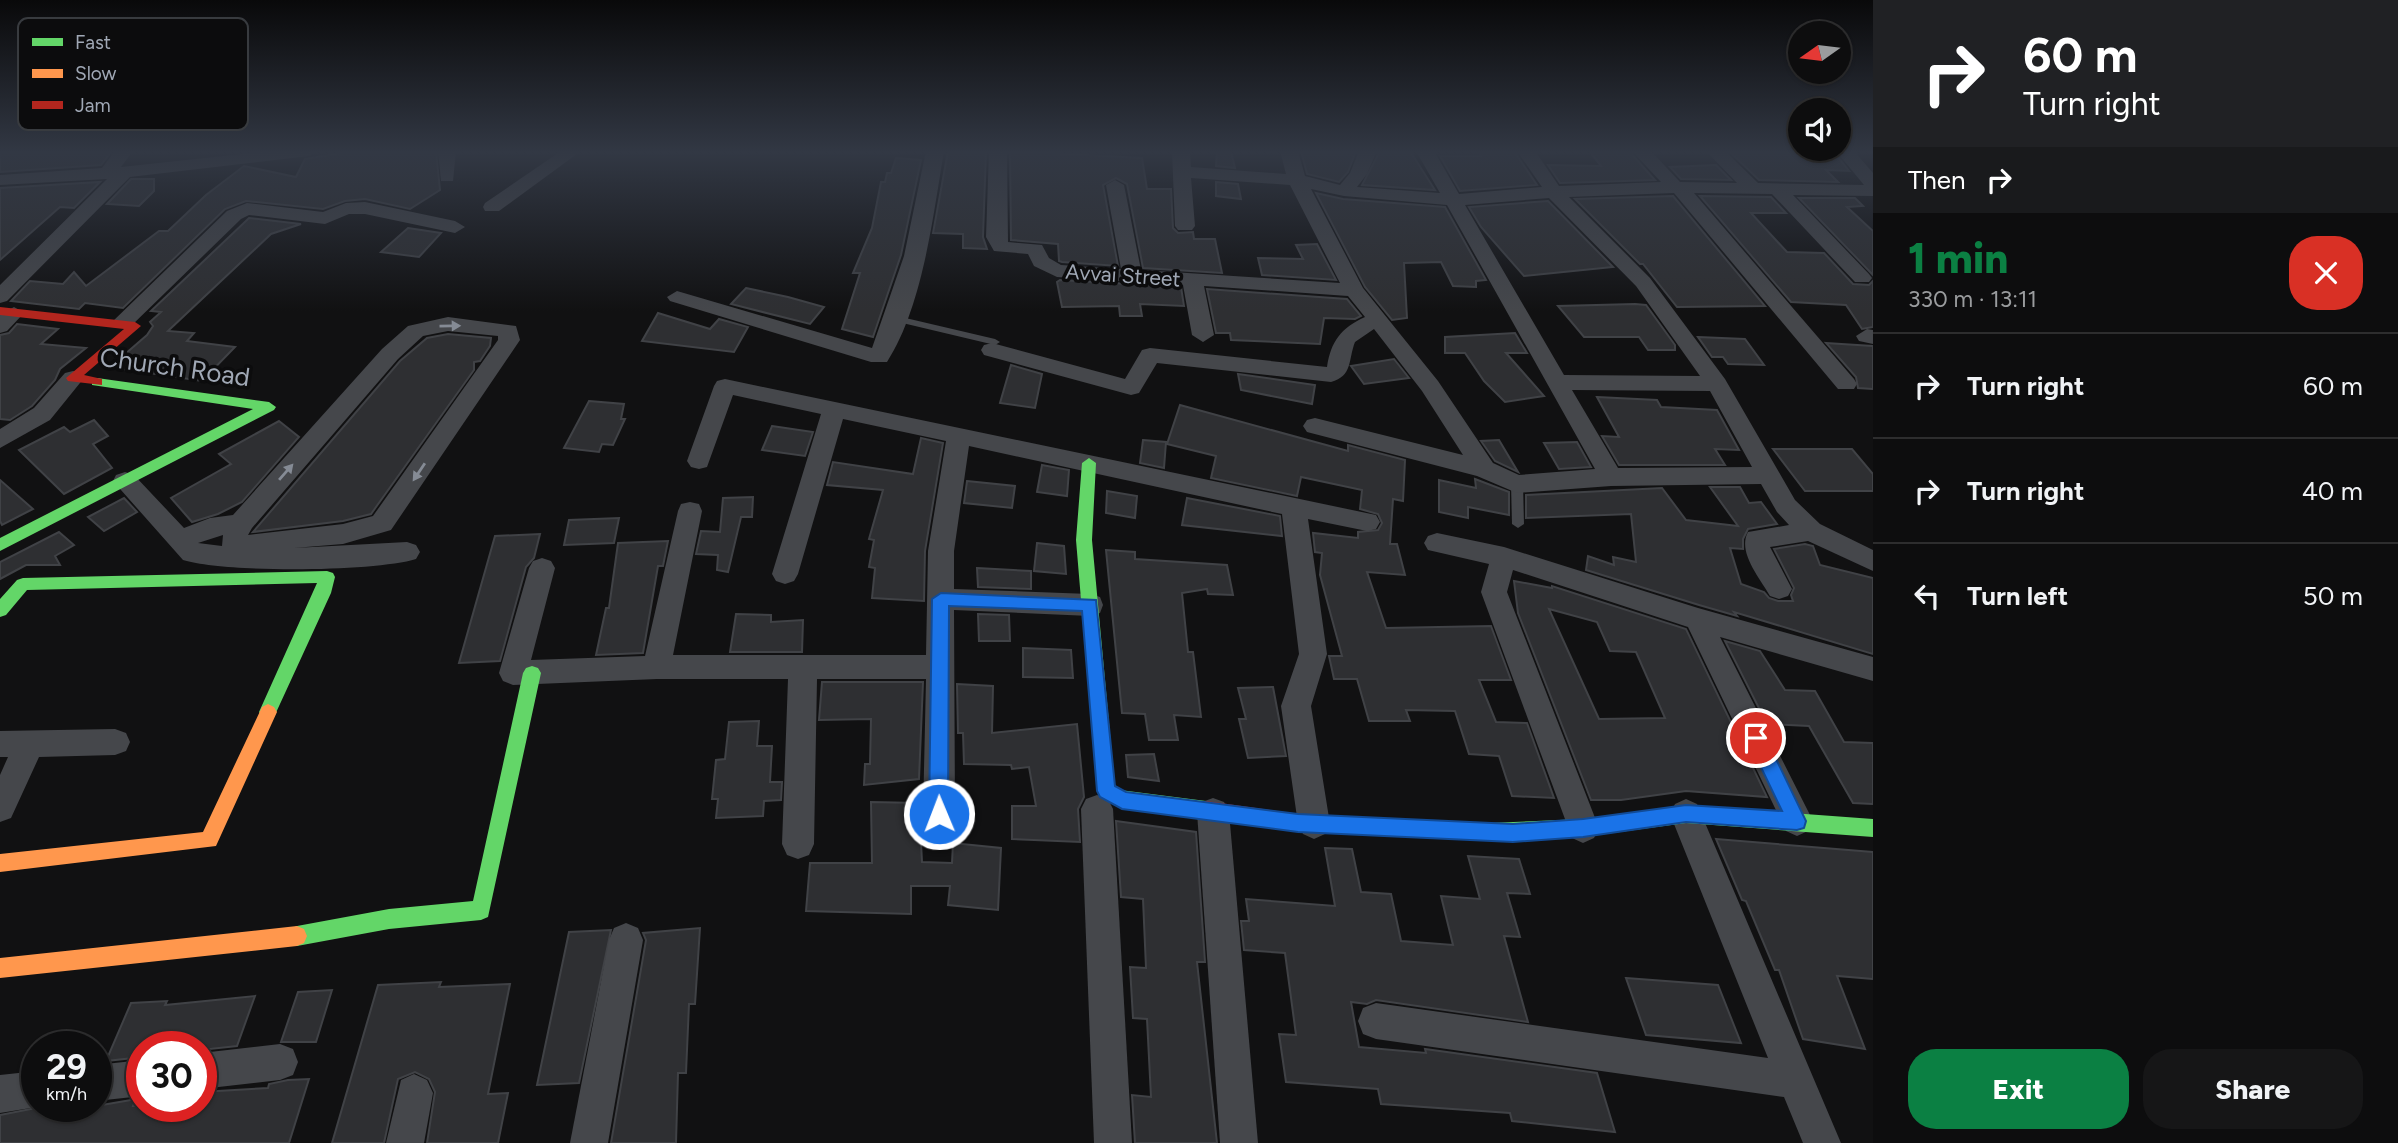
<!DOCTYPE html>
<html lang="en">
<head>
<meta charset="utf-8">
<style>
	:root { --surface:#0d0d0e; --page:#161617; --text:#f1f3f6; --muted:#9a9c9e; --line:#2d2d2e; --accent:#0b8043 }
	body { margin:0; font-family:Figtree,sans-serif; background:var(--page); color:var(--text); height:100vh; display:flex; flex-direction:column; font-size:26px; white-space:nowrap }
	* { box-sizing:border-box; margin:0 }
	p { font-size:23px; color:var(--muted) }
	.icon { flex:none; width:38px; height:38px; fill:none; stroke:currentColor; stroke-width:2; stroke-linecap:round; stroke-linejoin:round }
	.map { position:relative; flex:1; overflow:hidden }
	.drawer { display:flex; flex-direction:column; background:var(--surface); width:525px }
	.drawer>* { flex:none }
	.guide { background:#202124; color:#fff; overflow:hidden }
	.needle { width:46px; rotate:256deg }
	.fabs { position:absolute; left:1788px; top:21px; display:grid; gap:14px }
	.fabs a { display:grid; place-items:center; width:63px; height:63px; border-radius:50%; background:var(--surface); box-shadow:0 2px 5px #0004,0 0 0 2px var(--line); font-size:35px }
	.speed { position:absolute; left:21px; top:1031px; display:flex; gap:14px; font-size:35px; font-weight:700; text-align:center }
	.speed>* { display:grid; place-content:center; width:91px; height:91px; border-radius:50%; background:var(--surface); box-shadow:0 2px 5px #0004,0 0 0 2px var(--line); line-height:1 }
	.speed small { font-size:18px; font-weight:400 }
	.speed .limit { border:10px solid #d22; background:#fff; color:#111 }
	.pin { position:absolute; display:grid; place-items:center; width:60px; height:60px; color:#fff; margin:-30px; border:4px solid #fff; border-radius:50%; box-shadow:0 2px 7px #0007 }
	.me { position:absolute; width:77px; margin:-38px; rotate:359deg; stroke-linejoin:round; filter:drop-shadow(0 0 5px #0008) }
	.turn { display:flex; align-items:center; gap:24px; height:147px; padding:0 35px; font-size:32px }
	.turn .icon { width:91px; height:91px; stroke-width:2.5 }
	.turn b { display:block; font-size:49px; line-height:60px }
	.then { display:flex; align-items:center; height:66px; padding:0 35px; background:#0003; gap:14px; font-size:26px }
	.round { display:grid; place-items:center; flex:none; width:74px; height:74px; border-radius:28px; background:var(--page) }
	.overview { display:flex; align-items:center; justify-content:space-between; height:119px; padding:0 35px }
	h1 { font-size:42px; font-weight:800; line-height:52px; color:var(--accent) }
	.action { display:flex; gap:14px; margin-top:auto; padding:14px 35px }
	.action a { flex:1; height:80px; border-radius:28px; background:var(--accent); color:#fff; font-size:28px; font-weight:800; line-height:80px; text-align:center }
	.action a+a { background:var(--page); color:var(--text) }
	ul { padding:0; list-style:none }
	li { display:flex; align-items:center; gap:21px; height:105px; padding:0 35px; border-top:2px solid var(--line) }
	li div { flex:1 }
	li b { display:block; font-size:26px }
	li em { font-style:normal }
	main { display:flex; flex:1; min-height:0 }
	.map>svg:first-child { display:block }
	.building { fill:#2e2f32; stroke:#404246; stroke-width:2; fill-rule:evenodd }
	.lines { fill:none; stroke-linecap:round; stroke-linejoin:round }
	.lane { fill:#45474b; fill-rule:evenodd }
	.street { fill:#45474b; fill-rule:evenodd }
	.fast { fill:#63d668; fill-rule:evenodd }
	.slow { fill:#ff974d; fill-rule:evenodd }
	.jam { fill:#b3261e; fill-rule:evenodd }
	.oneway { fill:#858b95 }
	.route { fill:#1a73e8; stroke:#114b97; stroke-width:2 }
	.labels { text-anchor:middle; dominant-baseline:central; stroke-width:7; stroke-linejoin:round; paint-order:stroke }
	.far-street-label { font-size:21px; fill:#a0a8b5; stroke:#0c0c0d }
	.street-label { font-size:26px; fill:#a0a8b5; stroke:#0c0c0d }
	.key { fill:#0c0c0d; stroke:#383b3f; stroke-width:2 }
	.key-label { font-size:19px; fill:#a0a8b5 }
</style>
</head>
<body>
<main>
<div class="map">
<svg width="1873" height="1143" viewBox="0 0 1873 1143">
	<rect width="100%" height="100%" fill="#111112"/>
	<g class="building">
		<path d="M0,151H112L101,165L0,172Z"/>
		<path d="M354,151H436L440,190L410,209L365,199L345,201L323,209L246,201L225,209L123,308L85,303L79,309L11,301L30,281L63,284L74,272L86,286L159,231H168L206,195L244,166L296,177L305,159Z"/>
		<path d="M948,151H986L983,237L987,249L963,248V234L933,233Z"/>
		<path d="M1010,151L1142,158L1147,189H1171L1173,228L1178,233L1193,232L1194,239H1215L1222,273L1143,268L1127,184L1116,178L1103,185L1118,266L1062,262L1059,261L1058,244L1011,240Z"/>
		<path d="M1217,151H1231L1235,168L1216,166Z"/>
		<path d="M1301,151H1356L1348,172L1339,182L1307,174Z"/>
		<path d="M1380,151H1410L1435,190L1362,185Z"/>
		<path d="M1478,151H1514L1537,185L1460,191L1440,156H1481Z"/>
		<path d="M1589,151H1629L1655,180L1560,183L1548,165L1601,166Z"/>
		<path d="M1729,151H1833L1849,171L1826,170L1838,182L1759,180Z"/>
		<path d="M896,158L921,160L901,255L873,337L842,329L860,273H853L872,228L881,182H885L887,173H891Z"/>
		<path d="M1716,165L1731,180L1681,179L1670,167Z"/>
		<path d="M131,179H154V191L139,206L107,204Z"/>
		<path d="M100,182L74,208L60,207L0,260V188Z"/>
		<path d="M1216,182L1238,184L1241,199L1216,196Z"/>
		<path d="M1316,193L1343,199L1445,207L1486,280L1476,281V287L1453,286L1441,262L1404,263L1407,318L1392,320L1365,287Z"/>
		<path d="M1673,196L1765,306L1677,307L1643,264H1640L1575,199Z"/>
		<path d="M1700,196L1771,197L1786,213H1751L1787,252L1824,253L1853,284L1869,285L1873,281V327L1862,329L1846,305L1791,302Z"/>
		<path d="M1799,198H1855L1863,206L1847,207L1873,231V275Z"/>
		<path d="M1548,201L1613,267L1524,276L1481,227L1469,207Z"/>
		<path d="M249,218L301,224L271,234L168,331L194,333L187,341L235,347L202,381L110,367L147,335L153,326L150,322L161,312L151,311Z"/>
		<path d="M408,228L441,233L419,257L381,252Z"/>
		<path d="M1317,244L1336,280L1262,275L1258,258L1303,259L1296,245Z"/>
		<path d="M1060,280L1181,287L1184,306L1140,304L1142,316H1120L1119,306L1062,307L1057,282Z"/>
		<path d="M746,288L788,297L824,307L810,324L731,304Z"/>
		<path d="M1207,289L1347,299L1361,316L1355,319L1324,318L1320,344L1231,340L1230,333H1216Z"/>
		<path d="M1635,304L1646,305L1675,345V350H1648L1639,337H1584L1558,306Z"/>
		<path d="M658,313L710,329L719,319L748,327L734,352L642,341Z"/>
		<path d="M17,324L58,329L41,344L86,348L60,369L55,380L32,406L10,420L0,419V335L9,333Z"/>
		<path d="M1515,333L1527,353H1506L1544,396L1505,402L1484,381L1465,353H1445V337Z"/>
		<path d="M448,334L491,338L490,346L480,361L474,362V370L371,514L343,521L253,532L400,361L427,338Z"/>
		<path d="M1698,337L1745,339L1764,365L1728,364L1723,357H1712Z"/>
		<path d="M1826,343L1873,346V389L1858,388L1856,377Z"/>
		<path d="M1394,359L1409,378L1364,384L1351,366Z"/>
		<path d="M1011,365L1042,374L1035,408L1000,403Z"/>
		<path d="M1238,374L1315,385L1312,404L1241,390Z"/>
		<path d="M1597,397L1657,400L1661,407L1717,410L1739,450L1715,449L1725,465H1619L1602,436L1619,437Z"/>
		<path d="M589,401L624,404L621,419H625L613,445L602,444L599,452L564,448Z"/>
		<path d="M1180,405L1348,451V445L1405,460L1403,501L1393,499L1390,544H1397L1405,575L1367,572L1386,628L1491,626L1511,680H1479L1496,722L1527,723L1554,798L1512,796L1499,756L1469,754L1455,711L1406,710L1410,721H1369L1357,679H1334L1329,656H1342L1320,575L1322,553L1315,552L1313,533L1358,538V532L1378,530L1382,523L1378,514L1360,509L1362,490L1301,477L1297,496L1211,478L1216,456L1167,444Z"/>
		<path d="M94,420L108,436L93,444L112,468L64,494L19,450L64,427L70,432Z"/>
		<path d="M279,421L299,437L242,502L218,514L192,522L171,498L231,464L219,454Z"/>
		<path d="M772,426L813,432L805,456L762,450Z"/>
		<path d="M921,438L943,443L925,551L924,601L872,598L875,568L869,567L874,540L869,539L883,490L827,485L833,462L913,474Z"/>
		<path d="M1143,440L1166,442L1164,468L1140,463Z"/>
		<path d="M1499,440L1518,472L1495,461L1481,441Z"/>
		<path d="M1577,442L1591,467L1559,469L1544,443Z"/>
		<path d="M1773,449H1852L1873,474V491H1805Z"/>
		<path d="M1042,465L1069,470L1067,496L1037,492Z"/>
		<path d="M1475,479L1509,492V515L1468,507V518L1439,512V480L1476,488Z"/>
		<path d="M0,480L33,509L2,525L0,521Z"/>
		<path d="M967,481L1015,486L1012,508L964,503Z"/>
		<path d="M1710,487H1740L1749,503L1761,502L1777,524L1748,529L1743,539V549L1730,548L1741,584L1764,592L1769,598L1778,601H1793L1791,595L1794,588L1774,549L1805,544L1813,546L1820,565L1873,578V654L1734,612L1737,616L1699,605L1586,570L1588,556L1614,565L1613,557L1636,562L1631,514L1526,518V495L1662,488L1686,520L1738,526Z"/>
		<path d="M1107,491L1137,496L1135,518L1106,513Z"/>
		<path d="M753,497L752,517H741L728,572L717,570L718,555L696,554L701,531L720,532L723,498Z"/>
		<path d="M124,498L137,512L104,531L88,517Z"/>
		<path d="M1187,498L1280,516L1282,536L1182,525Z"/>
		<path d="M619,518L614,543L564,545L569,520Z"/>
		<path d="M59,532L74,545L55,556L60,565H26L0,579V562Z"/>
		<path d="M540,534L534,558L526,567L500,661L459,663L495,536Z"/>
		<path d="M668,541L663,566H658L643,653L596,655L606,608H609L618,543Z"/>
		<path d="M1037,543L1064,546L1066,574L1034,571Z"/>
		<path d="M1106,550L1135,552V559L1227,565L1233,595L1208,594L1207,589L1182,593L1188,652H1193L1201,717L1174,715L1178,740H1149L1145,714L1122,713Z"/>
		<path d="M977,568L1031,571V589L978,587Z"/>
		<path d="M1514,581L1552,588V586L1686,629L1767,797L1686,791L1621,800H1591L1518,613ZM1549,609L1597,622L1610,651L1636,652L1665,718L1599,719Z"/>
		<path d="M736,614L771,615V622L803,620L802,652H730Z"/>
		<path d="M978,614L1009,615L1010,641H979Z"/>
		<path d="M1725,641L1760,651L1785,690L1815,691L1844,742L1873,743V804L1853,803L1809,726L1767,724Z"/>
		<path d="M1023,648L1071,650L1073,678L1023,677Z"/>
		<path d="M822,682H923L919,779L864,785L865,764H870L871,719L819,720Z"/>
		<path d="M957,684L993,686L992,733L1077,724L1084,797L1078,809L1080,842L1012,839V806H1036L1029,767L1012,769L1011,765L964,764L963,733H958Z"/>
		<path d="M1273,687L1286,756L1248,758L1239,719H1246L1238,688Z"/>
		<path d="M759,721L757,746H772L770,782H782L781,800L764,801L763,816L716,818L718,799H712L716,760L725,759L729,722Z"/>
		<path d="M1154,754L1159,781L1128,777L1126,755Z"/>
		<path d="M871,802L919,803L922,862L952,863L953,843L1001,848L998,910L948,905L950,886H911V914L806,911L810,863H872Z"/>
		<path d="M1116,821L1196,832L1205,962H1197L1217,1143H1135L1132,1095L1151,1097L1147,1019L1133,1018L1130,967L1146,968L1143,899L1121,897Z"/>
		<path d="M1716,839L1873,852V979L1837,976L1865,1049L1803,1039L1779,970H1775L1746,901L1742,900Z"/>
		<path d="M1325,848L1352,849L1361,892L1391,894L1401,941L1453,945L1441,896L1480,899L1468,856L1519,859L1530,894L1507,893L1520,937L1504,936L1528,1022L1376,1000L1367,1004L1351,1002L1359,1047L1426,1053L1425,1049L1597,1073L1615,1132L1512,1121L1510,1113L1381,1104L1378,1089L1286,1082L1279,1034L1296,1035L1285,953L1244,950L1241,921H1249L1246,899L1335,906Z"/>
		<path d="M700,928L695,1004H689L686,1073H678L676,1143H611L646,940L643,933Z"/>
		<path d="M611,930L579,1083L537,1085L569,932Z"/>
		<path d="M1626,978L1718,985L1741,1043L1646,1035Z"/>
		<path d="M441,982L439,987L510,984L488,1094L508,1093L498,1143H427L435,1092L429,1079L415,1072L398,1079L384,1143H332L378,985Z"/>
		<path d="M332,990L316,1042H281L298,992Z"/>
		<path d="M255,996L237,1046L201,1050V1046H142V1057L106,1061L131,1003L167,1001L165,1005Z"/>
		<path d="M309,1079L289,1143H0V1115L46,1106H96L131,1100H135L133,1106H201V1092L268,1088L269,1084L288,1080Z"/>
	</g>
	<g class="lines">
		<g class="lane">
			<path d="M897,316L995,339L1000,342L995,345L894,321V317Z"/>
			<path d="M1517,480L1523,484L1524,524L1518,528L1512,524L1511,484Z"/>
		</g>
		<g class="street">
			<path d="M115,151H133L121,167L269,151H318L309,156L130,177L7,301L0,303V285L107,179L0,185V175L102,168Z"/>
			<path d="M438,151H456L453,181H441Z"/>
			<path d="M561,151H581L499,211H485L483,207L485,203Z"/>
			<path d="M926,151H944C933,216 923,306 887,362H871L670,301L667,297L677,291L872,348L904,256Z"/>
			<path d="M989,151H1007L1008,242L1042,245L1049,258L1061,265L1121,269L1106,185L1115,180L1124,185L1141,270L1340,283L1290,185L1191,178L1195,226L1192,230H1178L1175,226L1172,151H1190L1191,167L1286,174L1280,151H1298L1305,176L1340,185L1350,173L1359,151H1377L1367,174L1357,187L1440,193L1416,151H1434L1459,194L1542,187L1517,151H1535L1559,186L1661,182L1632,151H1651L1680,182L1737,183L1706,151H1725L1758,183L1864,185L1836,151H1854L1873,173V196L1793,195L1869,274L1872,278L1869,282H1855L1772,194L1694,193L1854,379L1857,384L1854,389H1838L1674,193L1569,197L1650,278L1725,379L1795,500L1820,524L1873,550V571L1808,541L1770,547L1792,589L1788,596L1779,599L1770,596C1760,578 1737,552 1748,532L1789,525L1777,512L1761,484L1611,486L1517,493L1477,476L1307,432L1303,426L1307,420L1315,418L1463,455L1422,391L1374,329L1355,342C1348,360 1353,376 1331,382L1157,363L1139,393L1131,395L984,355L981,350L984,345L992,343L1125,379L1142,350L1150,348L1327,367C1331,341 1341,328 1365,317L1348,296L1204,286L1214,335L1203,342L1192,335L1183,285L1057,277L1034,266L1028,254L994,251L986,237ZM1311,189L1344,196L1447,205L1595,469L1519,475L1493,463L1438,381L1363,288ZM1549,198L1636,286L1700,376L1564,375L1465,205ZM1572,390L1710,391L1752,467L1618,468Z"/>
			<path d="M365,202L455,221L465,227L455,233L365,214H349L325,224L249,215L241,219L130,327H116L112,322L227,211L247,203L323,212L346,203Z"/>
			<path d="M14,307L24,313L7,331L0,333V315Z"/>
			<path d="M448,317L516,326L520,340L391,530L343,544L294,548L407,542L416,545L420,552L416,559C374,572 224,573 183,560L113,481L116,475L125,472L134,475L184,528L210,518L233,515L382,349L408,326ZM448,331L498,336V340L373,516L343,524L248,535L252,528L398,359L423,336ZM223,535L222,546L198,543Z"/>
			<path d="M1867,329L1873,330V344L1859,341L1856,336Z"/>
			<path d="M73,371L81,373L84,378L50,420L0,448V429L34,408L65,373Z"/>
			<path d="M725,379L1376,515L1380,522L1376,529L1367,531L1308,519L1327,654L1311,706L1330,824L1325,834L1314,839L1303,834L1298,824L1281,706L1299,654L1282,514L969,446L954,551V589L1090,594L1100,597L1103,605L1100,613L1090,616L954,610L955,814L950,824L939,829L928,824L923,814L926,679H817L814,844L809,855L798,859L787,855L782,844L788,679H657L513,685L503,681L499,673L529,568L533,561L542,558L551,561L555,568L531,660L645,656L678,511L681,504L690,502L699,504L702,511L673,655H926L928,551L946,441L843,419L798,574L794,581L785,584L776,581L772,574L821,414L733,395L707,467L699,469L691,467L687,461L714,386L717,381Z"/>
			<path d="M1437,533L1504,547L1698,608L1873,657V681L1720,637L1808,811L1813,821L1808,831L1797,836L1786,831L1688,627L1513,570L1507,592L1599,828L1594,838L1583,843L1572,838L1481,592L1489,564L1428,550L1424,543L1428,536Z"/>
			<path d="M115,729L126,733L130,742L126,751L115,755L39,757L11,818L0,822V775L8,757H0V731Z"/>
			<path d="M1097,795L1108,799L1113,809L1132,1143H1094L1081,809L1086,799Z"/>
			<path d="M1213,798L1224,802L1229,812L1258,1143H1220L1197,812L1202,802Z"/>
			<path d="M1686,799L1697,804L1841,1143H1803L1784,1097L1376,1039L1363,1034L1358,1021L1363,1008L1376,1003L1768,1058L1670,814L1675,804Z"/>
			<path d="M626,923L638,928L643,940L608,1143H570L609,940L614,928Z"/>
			<path d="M280,1044L293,1049L298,1062L293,1075L280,1080L201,1089V1053Z"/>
			<path d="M142,1060V1096L96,1101V1065Z"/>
			<path d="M37,1071V1106H43L0,1113V1075Z"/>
			<path d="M414,1074L427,1080L433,1093L424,1143H386L401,1080Z"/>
		</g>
		<g class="fast">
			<path d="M97,378L269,402L276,407L274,410L0,551V538L253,409L92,385V379Z"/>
			<path d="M1089,458L1096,463L1092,540L1115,787L1120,790L1206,801L1213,804L1215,810L1213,816L1206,819C1182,815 1107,814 1097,791L1076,540L1082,463Z"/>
			<path d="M327,571L333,573L335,577L331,593L274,717L268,720L262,717L259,712L317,583L27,590L6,615L0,617V599L17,580L23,578Z"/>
			<path d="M532,666L538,668L541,673L488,917L481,920L389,929L297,946L290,943L287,936L290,929L297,926L389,909L473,901L523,673L526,668Z"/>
			<path d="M1686,805L1873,819V837L1686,823L1583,837L1489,841L1482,838L1479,832L1482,826L1489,823L1583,819Z"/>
		</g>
		<g class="slow">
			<path d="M268,704L274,707L277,712L216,846L0,872V854L203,832L262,707Z"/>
			<path d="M297,926L304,929L307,936L304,943L297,946L0,978V958Z"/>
		</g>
		<g class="jam">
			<path d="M0,307L135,322L141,326L84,375L102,379V385L68,381L66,378L124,329L0,315Z"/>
			<path d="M1206,801L1298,814L1489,823L1496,826L1499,832L1496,838L1489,841L1298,832L1206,819L1199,816L1197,810L1199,804Z"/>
		</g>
	</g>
	<defs><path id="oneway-solid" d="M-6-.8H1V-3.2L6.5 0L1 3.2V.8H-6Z" transform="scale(1.75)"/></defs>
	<g class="oneway">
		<use href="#oneway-solid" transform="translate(450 326) rotate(-1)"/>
		<use href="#oneway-solid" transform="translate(286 472) rotate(-49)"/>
		<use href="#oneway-solid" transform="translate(419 472) rotate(124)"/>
	</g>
	<linearGradient id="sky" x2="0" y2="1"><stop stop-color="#09090a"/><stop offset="0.49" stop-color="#323844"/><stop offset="1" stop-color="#323844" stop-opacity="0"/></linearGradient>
	<rect width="1873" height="311" fill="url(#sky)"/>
	<path class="route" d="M941,593L1096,600L1115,786L1126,792L1298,814L1513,824L1583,819L1686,805L1782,811L1747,738L1750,732L1756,730L1763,732L1806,821L1804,828L1797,830L1686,822L1583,837L1513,842L1298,832L1122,809L1100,797L1097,791L1082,611L949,606L948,814L946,820L939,823L932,820L929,814L932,599Z"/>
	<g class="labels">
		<g class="far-street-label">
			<text transform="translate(1123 275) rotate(4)">Avvai Street</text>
		</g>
		<g class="street-label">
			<text transform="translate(175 367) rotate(8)">Church Road</text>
		</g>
	</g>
	<rect x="18" y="18" width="230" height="112" rx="10" class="key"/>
	<rect x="32" y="38" width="31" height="8" fill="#63d668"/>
	<rect x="32" y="69" width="31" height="9" fill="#ff974d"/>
	<rect x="32" y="101" width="31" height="8" fill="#b3261e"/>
	<g class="key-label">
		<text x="75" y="49">Fast</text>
		<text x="75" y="80">Slow</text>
		<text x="75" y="112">Jam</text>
	</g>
</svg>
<div class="fabs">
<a><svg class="needle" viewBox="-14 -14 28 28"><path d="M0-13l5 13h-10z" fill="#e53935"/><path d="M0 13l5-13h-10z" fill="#9a9c9e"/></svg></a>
<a><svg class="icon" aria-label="sound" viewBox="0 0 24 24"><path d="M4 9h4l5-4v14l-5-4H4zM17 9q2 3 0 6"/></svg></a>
</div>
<div class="speed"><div>29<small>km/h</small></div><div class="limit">30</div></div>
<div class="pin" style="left:1756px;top:738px;background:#d93025"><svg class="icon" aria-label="arrive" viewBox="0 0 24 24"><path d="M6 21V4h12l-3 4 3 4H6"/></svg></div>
<svg class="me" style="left:939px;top:814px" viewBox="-20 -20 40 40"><circle r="17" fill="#1a73e8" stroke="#fff" stroke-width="3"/><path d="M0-11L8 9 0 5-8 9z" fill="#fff"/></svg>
</div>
<section class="drawer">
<div class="guide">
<div class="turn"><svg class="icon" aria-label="right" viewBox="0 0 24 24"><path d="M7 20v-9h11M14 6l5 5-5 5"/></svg><div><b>60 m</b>Turn right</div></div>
<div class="then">Then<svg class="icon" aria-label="right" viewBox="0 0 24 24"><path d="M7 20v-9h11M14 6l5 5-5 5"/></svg></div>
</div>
<div class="overview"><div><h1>1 min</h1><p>330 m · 13:11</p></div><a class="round" style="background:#d93025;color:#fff"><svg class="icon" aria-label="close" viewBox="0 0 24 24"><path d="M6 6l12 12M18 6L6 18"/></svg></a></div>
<ul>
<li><svg class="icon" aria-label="right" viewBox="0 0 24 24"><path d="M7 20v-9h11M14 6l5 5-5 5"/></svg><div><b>Turn right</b></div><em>60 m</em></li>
<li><svg class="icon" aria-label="right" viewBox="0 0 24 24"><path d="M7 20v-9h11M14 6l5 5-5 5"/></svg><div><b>Turn right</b></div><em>40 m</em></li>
<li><svg class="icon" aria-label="left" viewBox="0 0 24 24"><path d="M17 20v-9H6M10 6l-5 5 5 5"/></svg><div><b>Turn left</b></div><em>50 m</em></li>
</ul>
<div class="action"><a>Exit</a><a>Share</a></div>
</section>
</main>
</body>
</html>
